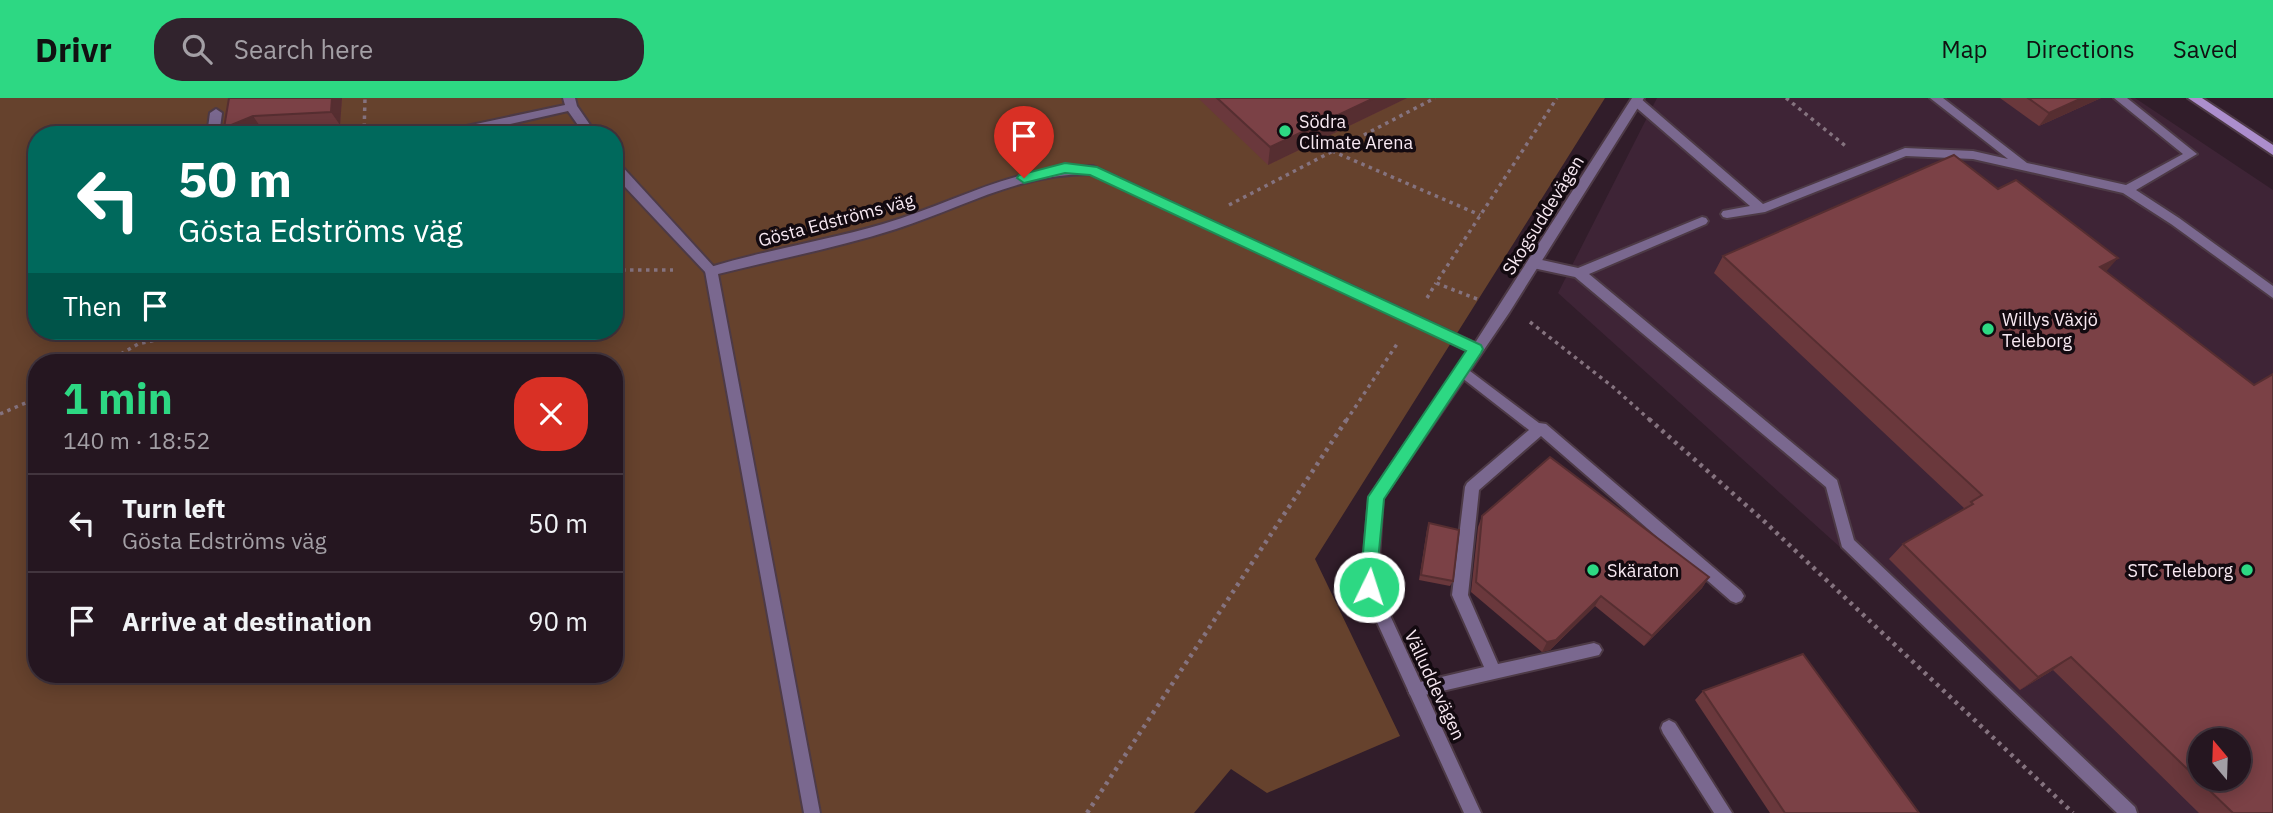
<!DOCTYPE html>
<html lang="en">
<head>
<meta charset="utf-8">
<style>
	:root { --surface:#251620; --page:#31232d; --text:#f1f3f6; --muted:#a39fa5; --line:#42353e; --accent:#2dd883 }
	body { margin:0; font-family:"IBM Plex Sans",sans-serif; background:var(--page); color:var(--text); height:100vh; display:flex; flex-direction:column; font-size:26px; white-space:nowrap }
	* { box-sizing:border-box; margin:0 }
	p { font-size:23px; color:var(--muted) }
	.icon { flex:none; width:38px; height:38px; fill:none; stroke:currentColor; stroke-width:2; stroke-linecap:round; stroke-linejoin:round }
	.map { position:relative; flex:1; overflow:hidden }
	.side { position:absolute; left:28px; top:256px; width:595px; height:329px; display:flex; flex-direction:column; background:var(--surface); border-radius:28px; box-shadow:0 4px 18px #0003,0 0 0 2px var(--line) }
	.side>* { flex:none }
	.hud { position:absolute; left:28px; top:28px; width:595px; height:214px; border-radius:28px; box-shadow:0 4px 18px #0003,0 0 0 2px var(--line); background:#00695c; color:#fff; overflow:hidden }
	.needle { width:46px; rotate:341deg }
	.buttons { position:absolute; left:2188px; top:630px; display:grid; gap:14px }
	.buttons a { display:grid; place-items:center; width:63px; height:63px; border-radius:50%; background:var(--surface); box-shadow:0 4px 18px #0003,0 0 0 2px var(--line); font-size:35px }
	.pin { position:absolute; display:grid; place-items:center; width:60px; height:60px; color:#fff; margin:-72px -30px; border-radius:50% 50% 50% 0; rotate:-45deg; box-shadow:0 0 7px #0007 }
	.pin .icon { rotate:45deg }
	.me { position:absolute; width:77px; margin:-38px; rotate:4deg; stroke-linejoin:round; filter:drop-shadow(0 0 5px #0008) }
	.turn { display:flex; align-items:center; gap:24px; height:147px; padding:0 35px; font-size:32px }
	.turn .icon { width:91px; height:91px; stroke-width:2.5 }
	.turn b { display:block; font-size:49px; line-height:60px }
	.then { display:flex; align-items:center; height:66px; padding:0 35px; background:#0003; gap:14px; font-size:26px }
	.round { display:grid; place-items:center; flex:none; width:74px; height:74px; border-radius:28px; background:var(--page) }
	.summary { display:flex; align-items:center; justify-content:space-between; height:119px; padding:0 35px }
	h1 { font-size:42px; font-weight:700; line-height:52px; color:var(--accent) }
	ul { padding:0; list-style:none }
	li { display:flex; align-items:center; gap:21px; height:98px; padding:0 35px; border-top:2px solid var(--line) }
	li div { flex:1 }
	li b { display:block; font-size:26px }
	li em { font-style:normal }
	header { display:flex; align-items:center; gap:42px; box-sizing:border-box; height:98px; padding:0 35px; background:var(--accent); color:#111 }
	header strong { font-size:33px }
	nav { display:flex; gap:38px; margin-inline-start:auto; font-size:24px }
	.search { width:490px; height:63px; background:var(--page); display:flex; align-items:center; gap:18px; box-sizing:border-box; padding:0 24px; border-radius:28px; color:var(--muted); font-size:26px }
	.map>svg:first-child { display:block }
	.built { fill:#3e2436; fill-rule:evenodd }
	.green { fill:#66422d; fill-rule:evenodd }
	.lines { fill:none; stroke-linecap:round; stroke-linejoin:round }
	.lane-casing { stroke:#4d3a46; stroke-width:4 }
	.street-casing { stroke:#4d3a46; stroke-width:4 }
	.secondary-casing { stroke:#4d3a46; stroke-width:4 }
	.path-far1 { stroke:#85737f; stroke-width:3.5; stroke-dasharray:3.5 4.5; stroke-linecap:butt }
	.path { stroke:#85737f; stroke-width:4.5; stroke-dasharray:3.5 5; stroke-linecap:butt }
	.lane { fill:#7a688f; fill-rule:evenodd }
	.street { fill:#7a688f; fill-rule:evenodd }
	.secondary { fill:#ac8ecd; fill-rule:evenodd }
	.wall { fill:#6a383c }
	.shaded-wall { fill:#562e31 }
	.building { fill:#7b4146; stroke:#562e31; stroke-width:2; fill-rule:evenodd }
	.route { fill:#2dd883; stroke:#1d8c55; stroke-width:2 }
	.poi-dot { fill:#2dd883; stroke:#130a10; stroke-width:2.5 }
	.labels { text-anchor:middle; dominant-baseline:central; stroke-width:7; stroke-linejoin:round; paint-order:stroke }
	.poi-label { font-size:18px; fill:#f8e9f2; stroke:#130a10; text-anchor:start }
	.street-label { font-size:18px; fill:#f8e9f2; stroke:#130a10 }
</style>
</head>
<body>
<header>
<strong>Drivr</strong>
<div class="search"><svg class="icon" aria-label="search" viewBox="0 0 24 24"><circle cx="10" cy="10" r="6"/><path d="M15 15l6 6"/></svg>Search here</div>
<nav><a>Map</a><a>Directions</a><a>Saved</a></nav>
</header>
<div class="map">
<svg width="2273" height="715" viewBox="0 0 2273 715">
	<rect width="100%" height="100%" fill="#311d2a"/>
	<path class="built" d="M1657,0H2135L2273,92V715H2135L1558,195ZM2200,642H2238V681H2200Z"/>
	<path class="green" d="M0,0H1605L1315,461L1400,638L1267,695L1231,671L1194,715H0ZM37,37H614V233H37ZM37,264H614V576H37Z"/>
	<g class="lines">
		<defs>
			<g id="lane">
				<path d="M563,0H575L577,8L597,37H585L568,13L462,37H437L443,33L565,7Z"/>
				<path d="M1632,0H1640L1763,106L1905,50L1973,53L2008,61L1930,0H1943L2027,65L2126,87L2183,56L2114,0H2127L2197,56L2136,92L2179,120L2273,188V200L2171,126L2123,95L1973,61L1906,58L1765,114L1727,120L1723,119L1721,116L1723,113L1750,108L1632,6Z"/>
				<path d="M216,11L222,15L219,37H207L210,15Z"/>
				<path d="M614,63L618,64L715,170L717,173L715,176H707L626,90L614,75Z"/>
				<path d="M1702,119L1706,120L1708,123L1706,126L1589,176L1837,382L1854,442L2135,709L2137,715H2117L1842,449L1826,389L1575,179L1533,170L1527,165L1533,160L1578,170Z"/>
				<path d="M1462,267L1539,325L1546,326L1741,493L1744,498L1741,503L1736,505L1731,503L1541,338L1479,392L1468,497L1498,566L1594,545L1599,547L1602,552L1599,557L1416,599L1410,597L1408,592L1410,587L1416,585L1484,569L1452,497L1465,389L1467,385L1529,332L1457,276L1455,272Z"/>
				<path d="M1669,622L1675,625L1732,715H1714L1663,635L1661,630L1663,625Z"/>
			</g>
			<path id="street" d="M1632,0H1644L1509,215L1383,400L1377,489L1481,715H1464L1361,489L1369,399L1469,253L1091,76C1017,76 964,109 896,131C837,150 777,161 718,176L820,715H804L705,173L707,170C765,152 825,143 883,126C958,104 1011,68 1093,68L1475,245Z"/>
			<path id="secondary" d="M2188,0H2202L2273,47V57Z"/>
		</defs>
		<use href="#lane" class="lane-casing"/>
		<use href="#street" class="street-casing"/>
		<use href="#secondary" class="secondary-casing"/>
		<g class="path-far1">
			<path d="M1786,0L1848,50"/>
			<path d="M364,37L365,0"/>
			<path d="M1332,53L1480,117"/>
			<path d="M1229,107L1435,0"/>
			<path d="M614,172H673"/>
			<path d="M1427,200L1436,185"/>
			<path d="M1477,201L1436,185L1557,0"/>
			<path d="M1530,224L1613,289L1651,323"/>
			<path d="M107,264L138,246L195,233"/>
			<path d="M0,316L37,300"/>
			<path d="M1346,323L1399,243"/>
		</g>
		<g class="path">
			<path d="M1649,321L1765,424L2073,715"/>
			<path d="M1087,715L1347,321"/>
		</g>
		<use href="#lane" class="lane"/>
		<use href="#street" class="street"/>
		<use href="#secondary" class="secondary"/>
	</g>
	<g class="wall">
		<path d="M229,0H342L340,27L262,31L249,37H229Z"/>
		<path d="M1198,0H1407L1268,67Z"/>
		<path d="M2000,0H2101L2039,28Z"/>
		<path d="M1723,158L2106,173L2273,715H2199L2053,572L2020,592L1889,461L1903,446L1962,413L1964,410L1714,175Z"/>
		<path d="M1482,418L1709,479L1702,490L1644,548L1595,508L1550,552L1542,554L1471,494L1478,429Z"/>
		<path d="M1429,425L1453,483L1450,488L1419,482L1427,431Z"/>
		<path d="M1703,593L1919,715H1770L1695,602Z"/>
	</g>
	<g class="shaded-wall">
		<path d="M332,0H342L340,27L331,14Z"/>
		<path d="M1374,0H1407L1268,67L1270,49Z"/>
		<path d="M2082,0H2101L2039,28L2049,15Z"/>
		<path d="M253,18L262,31L249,37H229L224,30Z"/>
		<path d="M2118,160L2103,177L2100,169Z"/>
		<path d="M1709,479L1702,490L1644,548L1652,538Z"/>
		<path d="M1601,498L1595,508L1550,552L1542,554L1547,544Z"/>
		<path d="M2071,559L2053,572L2020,592L2038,579Z"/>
	</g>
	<g class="building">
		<path d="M229,0H332L331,14L253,18L224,30Z"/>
		<path d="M1217,0H1374L1270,49Z"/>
		<path d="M2028,0H2082L2049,15Z"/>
		<path d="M1954,57L1998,91L2016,82L2118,160L2100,169L2254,287L2273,276V715H2233L2071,559L2038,579L1903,446L1973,406L1971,404L1982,397L1723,158ZM2200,642H2238V681H2200Z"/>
		<path d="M1550,359L1709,479L1652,538L1601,498L1556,542L1547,544L1476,484L1482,418Z"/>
		<path d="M1429,425L1459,432L1453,483L1421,477Z"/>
		<path d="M1803,556L1919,715H1785L1703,593Z"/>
	</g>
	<path class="route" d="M1065,65L1097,69L1481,247L1483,251L1481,255L1384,401L1375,494L1369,497L1363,494L1360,489L1368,399L1466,253L1090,77L1065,75L1024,85L1017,80L1019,77Z"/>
	<g class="poi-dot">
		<circle cx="1285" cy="33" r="7"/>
		<circle cx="1988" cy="231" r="7"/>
		<circle cx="1593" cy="472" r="7"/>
		<circle cx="2247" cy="472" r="7"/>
	</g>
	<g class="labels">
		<g class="poi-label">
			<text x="1299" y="23">Södra<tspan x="1299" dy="21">Climate Arena</tspan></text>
			<text x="2002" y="221">Willys Växjö<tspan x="2002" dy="21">Teleborg</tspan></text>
			<text x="1607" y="472">Skäraton</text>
			<text x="2233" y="472" text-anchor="end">STC Teleborg</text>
		</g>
		<g class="street-label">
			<text transform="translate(1543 117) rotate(-58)">Skogsuddevägen</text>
			<text transform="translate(836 122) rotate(-15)">Gösta Edströms väg</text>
			<text transform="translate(1435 587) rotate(65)">Välluddevägen</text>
		</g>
	</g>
</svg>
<div class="buttons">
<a><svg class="needle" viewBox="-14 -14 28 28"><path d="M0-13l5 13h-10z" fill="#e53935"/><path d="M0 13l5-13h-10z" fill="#a39fa5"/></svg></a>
</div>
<div class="pin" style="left:1024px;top:80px;background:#d93025"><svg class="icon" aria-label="arrive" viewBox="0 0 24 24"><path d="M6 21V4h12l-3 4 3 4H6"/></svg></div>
<svg class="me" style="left:1369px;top:489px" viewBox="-20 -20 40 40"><circle r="17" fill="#2dd883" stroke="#fff" stroke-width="3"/><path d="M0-11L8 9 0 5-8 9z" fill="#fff"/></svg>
<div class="hud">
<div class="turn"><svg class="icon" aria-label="left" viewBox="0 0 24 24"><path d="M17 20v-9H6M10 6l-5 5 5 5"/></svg><div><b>50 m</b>Gösta Edströms väg</div></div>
<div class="then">Then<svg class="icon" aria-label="arrive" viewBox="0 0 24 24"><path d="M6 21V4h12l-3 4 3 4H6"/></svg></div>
</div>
<section class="side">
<div class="summary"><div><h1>1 min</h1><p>140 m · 18:52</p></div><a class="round" style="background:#d93025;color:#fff"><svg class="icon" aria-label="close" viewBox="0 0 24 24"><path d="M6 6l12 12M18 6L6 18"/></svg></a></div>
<ul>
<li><svg class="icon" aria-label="left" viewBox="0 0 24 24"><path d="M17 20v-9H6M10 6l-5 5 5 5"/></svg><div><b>Turn left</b><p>Gösta Edströms väg</p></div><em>50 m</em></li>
<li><svg class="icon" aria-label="arrive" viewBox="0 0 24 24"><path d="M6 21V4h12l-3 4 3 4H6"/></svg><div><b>Arrive at destination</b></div><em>90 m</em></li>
</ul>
</section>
</div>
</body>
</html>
